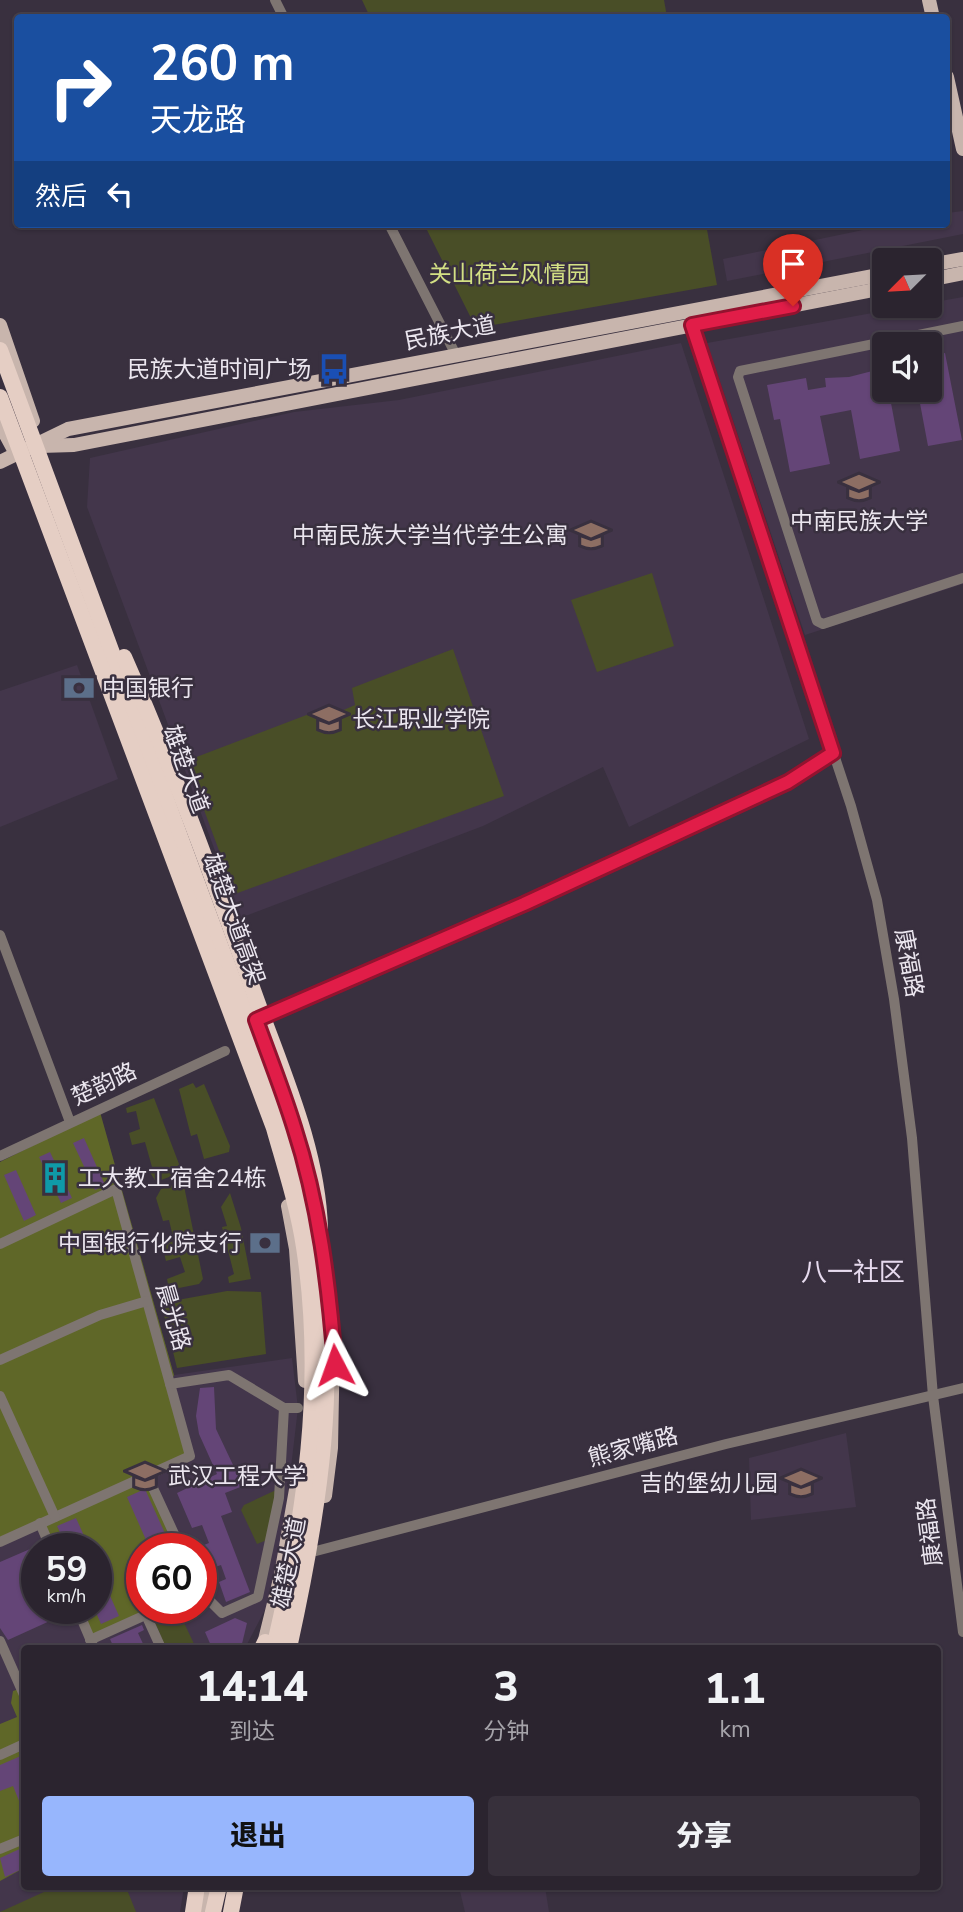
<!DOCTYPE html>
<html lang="zh">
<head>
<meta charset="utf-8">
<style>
	:root { --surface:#2b242f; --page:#37303b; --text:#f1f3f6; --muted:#a6a4aa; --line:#47414b; --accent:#97b6fd }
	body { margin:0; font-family:"Nunito Sans","Noto Sans SC",sans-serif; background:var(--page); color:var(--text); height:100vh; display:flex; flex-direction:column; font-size:26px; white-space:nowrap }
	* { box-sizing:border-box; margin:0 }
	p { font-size:23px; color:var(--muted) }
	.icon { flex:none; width:38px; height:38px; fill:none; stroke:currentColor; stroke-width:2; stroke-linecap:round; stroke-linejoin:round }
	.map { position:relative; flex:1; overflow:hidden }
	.details { position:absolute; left:21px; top:1645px; width:920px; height:245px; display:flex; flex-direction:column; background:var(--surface); border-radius:7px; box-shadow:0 2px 5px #0004,0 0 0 2px var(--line) }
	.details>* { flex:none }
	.guide { position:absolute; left:14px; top:14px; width:936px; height:214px; border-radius:7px; box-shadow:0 2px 5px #0004,0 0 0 2px var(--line); background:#1a4fa0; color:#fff; overflow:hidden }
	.needle { width:46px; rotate:246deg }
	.controls { position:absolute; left:872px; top:248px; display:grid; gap:14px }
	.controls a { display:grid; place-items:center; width:70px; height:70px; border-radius:7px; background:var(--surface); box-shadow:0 2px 5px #0004,0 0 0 2px var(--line); font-size:35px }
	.speed { position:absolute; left:21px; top:1533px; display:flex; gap:14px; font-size:35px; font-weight:700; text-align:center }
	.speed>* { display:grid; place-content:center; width:91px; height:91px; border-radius:50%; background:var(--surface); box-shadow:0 2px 5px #0004,0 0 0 2px var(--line); line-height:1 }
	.speed small { font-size:18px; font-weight:400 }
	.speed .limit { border:10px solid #d22; background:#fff; color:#111 }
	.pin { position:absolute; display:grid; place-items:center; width:60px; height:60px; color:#fff; margin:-72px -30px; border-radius:50% 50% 50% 0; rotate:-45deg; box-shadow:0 0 7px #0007 }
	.pin .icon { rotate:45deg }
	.me { position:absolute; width:77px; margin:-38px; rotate:356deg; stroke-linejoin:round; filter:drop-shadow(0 0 5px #0008) }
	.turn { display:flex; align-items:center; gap:24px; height:147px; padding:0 21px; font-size:32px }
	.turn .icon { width:91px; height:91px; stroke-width:2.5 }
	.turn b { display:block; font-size:49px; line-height:60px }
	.then { display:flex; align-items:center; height:66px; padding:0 21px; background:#0003; gap:14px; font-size:26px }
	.eta { display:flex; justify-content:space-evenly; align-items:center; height:119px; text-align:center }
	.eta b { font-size:42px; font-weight:800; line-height:49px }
	.button { display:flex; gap:14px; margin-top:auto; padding:14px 21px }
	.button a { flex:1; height:80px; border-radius:7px; background:var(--accent); color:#111; font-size:28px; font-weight:800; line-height:80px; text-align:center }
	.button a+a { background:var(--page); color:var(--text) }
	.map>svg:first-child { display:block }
	.built { fill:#43364b; fill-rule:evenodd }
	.green { fill:#494e27 }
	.forest { fill:#5f6728 }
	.building { fill:#644577 }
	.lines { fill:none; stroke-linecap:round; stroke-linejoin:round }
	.minor { stroke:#7e7571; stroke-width:10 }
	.major { stroke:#c8b5ad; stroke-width:14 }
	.highway { stroke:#e5cec4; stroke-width:16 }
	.route-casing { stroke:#92132f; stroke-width:18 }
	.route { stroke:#e11d48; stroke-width:12 }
	.labels { text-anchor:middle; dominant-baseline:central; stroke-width:5; stroke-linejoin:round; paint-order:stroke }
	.park-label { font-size:23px; fill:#d3e084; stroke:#39303f }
	.street-label { font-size:23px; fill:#ebe6ef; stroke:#39303f }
	.poi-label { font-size:23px; fill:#ebe6ef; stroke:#39303f; text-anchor:end }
	.quarter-label { font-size:26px; fill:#e7dbef; stroke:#39303f }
</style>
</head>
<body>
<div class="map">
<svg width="963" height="1912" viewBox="0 0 963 1912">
	<rect width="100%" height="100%" fill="#39303f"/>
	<g class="built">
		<path d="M963,211V234L727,281L723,259L892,224H947V213Z"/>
		<path d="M963,297V584L805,635L707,343L911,306H929V303ZM884,345H929V390H884Z"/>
		<path d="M681,343L809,739L629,827L603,767L483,826L240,918L87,507L90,458L294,412L399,400Z"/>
		<path d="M77,665L118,779L0,827V691Z"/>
		<path d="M100,1112L174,1375L292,1358L298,1408L282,1544L269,1602L245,1648H24V1886L184,1887L180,1912H0V1162ZM37,1549H96V1608H37ZM142,1549H201V1608H142Z"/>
		<path d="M846,1433L856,1507L751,1520L749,1458Z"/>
		<path d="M459,1887H545L549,1912H465Z"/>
	</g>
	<g class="green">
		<path d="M362,0H664L667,17H370Z"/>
		<path d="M424,224H706L717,285L476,328Z"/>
		<path d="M652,573L674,646L597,672L571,600Z"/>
		<path d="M453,649L504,796L235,894L186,761L317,711L323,719L355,705L352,688Z"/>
		<path d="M193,1083L196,1088L204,1084L230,1146L229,1152L204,1159L197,1134L191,1136L179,1089Z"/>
		<path d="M154,1098L182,1172L156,1182L148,1169L152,1167L145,1142L132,1145L129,1133L140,1129L136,1111L127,1113L126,1108Z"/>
		<path d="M176,1184L184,1186L203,1279L199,1284L169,1290L167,1279L185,1272L180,1257L166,1261L162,1245L174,1241L169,1220L163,1221L156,1198L161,1189Z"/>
		<path d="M230,1193L241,1228L251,1279L229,1283L228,1277L234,1274L222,1227L227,1226L221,1207Z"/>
		<path d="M227,1291L261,1292L266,1354L177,1368L161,1303Z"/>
		<path d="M276,1490L267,1540L257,1544L241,1510L244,1505Z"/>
		<path d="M177,1608L196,1648H166L153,1618Z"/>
		<path d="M57,1886L123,1887L128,1892L136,1912H0Z"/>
	</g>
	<g class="forest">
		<path d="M100,1112L174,1375L170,1384L190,1456L148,1475L181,1549H142V1608H161L90,1640L77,1608H96V1549H51L40,1523L0,1542V1162Z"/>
		<path d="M22,1688L24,1695V1868L0,1881V1724L17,1717L11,1703L13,1691Z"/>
	</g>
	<g class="building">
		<path d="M945,353L962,440L928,446L919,398L891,403L900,451L860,459L851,410L820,416L830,464L790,472L780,419L774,420L767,385L806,378L808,390L826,387L825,378L849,377L884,368V390H929V356Z"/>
		<path d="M84,1138L105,1185L95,1190L73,1143Z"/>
		<path d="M50,1152L72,1198L61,1203L39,1157Z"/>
		<path d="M16,1170L36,1215L24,1221L4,1175Z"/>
		<path d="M214,1387L216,1429L243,1486L225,1493L232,1512L221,1516L250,1592L226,1602L219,1582L226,1579L221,1565L212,1568L204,1545L209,1543L202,1525L192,1528L177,1493L217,1474L199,1434L196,1416L200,1388Z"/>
		<path d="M145,1489L172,1549H150L127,1497Z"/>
		<path d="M76,1518L90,1549H68L57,1526Z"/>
		<path d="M37,1546V1608H60L63,1615L8,1640L0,1628V1562Z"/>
		<path d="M96,1564L119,1616L101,1624L94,1608Z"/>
		<path d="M235,1618L247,1623L241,1648H212L205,1632Z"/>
		<path d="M142,1625L144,1630L138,1633L145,1648H114L110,1639Z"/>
		<path d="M23,1755L24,1759V1813L13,1786L0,1791V1765Z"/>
		<path d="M24,1847V1868L5,1877L0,1858Z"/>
	</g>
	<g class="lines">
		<g class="minor">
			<path d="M275,0L284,18"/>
			<path d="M389,224L456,355"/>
			<path d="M692,325L851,806L877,900L894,999L912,1138L933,1396L963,1632"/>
			<path d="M963,326L740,371L738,377L817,621L823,624L963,578"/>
			<path d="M0,935L70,1122"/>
			<path d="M258,1019L524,904L788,782L833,753"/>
			<path d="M0,1156L225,1051"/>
			<path d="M0,1244L116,1189L190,1456L0,1542"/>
			<path d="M0,1360L100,1315L147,1301"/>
			<path d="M170,1384L229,1375L284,1408H298"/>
			<path d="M0,1396L55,1517"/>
			<path d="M147,1475L181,1549"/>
			<path d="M40,1523L51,1549"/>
			<path d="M316,1551L726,1444L963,1388"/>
			<path d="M201,1592L222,1613L258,1597L279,1498L284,1408"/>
			<path d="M77,1608L94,1648"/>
			<path d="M146,1615L161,1648"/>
			<path d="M90,1640L161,1608"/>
			<path d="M0,1641L24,1695"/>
			<path d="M0,1755L24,1744"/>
			<path d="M0,1849L24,1839"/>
		</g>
		<g class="major">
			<path d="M929,0L933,18"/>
			<path d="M947,77L963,149"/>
			<path d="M929,265L963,259"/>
			<path d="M929,280L963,273"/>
			<path d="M0,325L33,421"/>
			<path d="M0,424L14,450"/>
			<path d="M40,446L74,445L884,288"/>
			<path d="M0,462L68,429L884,274"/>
			<path d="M288,1206L296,1249L305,1381"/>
			<path d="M325,1496L331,1448L333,1339"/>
			<path d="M263,1648L281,1575L298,1478"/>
			<path d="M205,1912L211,1886"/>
		</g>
		<g class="highway">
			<path d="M0,350L287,1126C296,1162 307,1198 314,1235C342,1374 319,1512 289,1648"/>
			<path d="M0,397L274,1128C285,1167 298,1207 304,1247C325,1383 305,1516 274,1648"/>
			<path d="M124,657C174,770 216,887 258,1004C284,1076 318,1152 320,1229"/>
			<path d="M262,1648L265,1642"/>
			<path d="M193,1912L197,1886"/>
			<path d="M213,1912L219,1886"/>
			<path d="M231,1912L236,1886"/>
		</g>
	</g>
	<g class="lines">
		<defs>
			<path id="route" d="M335,1365C329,1285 319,1204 294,1127C283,1091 269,1056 256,1020L524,904L788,782L833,753L692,325L793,306"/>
		</defs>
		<use href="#route" class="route-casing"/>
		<use href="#route" class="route"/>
	</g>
	<defs>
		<symbol id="bus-bare" viewBox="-9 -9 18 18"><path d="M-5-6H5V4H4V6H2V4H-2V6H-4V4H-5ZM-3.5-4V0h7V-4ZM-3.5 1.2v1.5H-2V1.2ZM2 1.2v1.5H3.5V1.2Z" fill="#1a4fb4" stroke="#39303f" stroke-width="2.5" paint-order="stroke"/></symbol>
		<symbol id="university-bare" viewBox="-9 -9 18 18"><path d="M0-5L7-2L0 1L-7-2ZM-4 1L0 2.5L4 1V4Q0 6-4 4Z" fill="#8d6e63" stroke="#39303f" stroke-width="2.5" paint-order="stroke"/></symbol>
		<symbol id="bank-bare" viewBox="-9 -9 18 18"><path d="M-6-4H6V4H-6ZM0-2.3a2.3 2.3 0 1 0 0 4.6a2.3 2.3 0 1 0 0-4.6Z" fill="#5c6f8a" stroke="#39303f" stroke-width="2.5" paint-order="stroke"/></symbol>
		<symbol id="building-bare" viewBox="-9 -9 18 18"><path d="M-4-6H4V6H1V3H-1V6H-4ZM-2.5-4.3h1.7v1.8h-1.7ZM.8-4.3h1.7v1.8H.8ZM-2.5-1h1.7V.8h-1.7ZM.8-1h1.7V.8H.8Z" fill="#0f9aa8" stroke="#39303f" stroke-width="2.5" paint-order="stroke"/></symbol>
		<symbol id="school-bare" viewBox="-9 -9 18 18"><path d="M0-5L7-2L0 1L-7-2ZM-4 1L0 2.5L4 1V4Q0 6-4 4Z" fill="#8d6e63" stroke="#39303f" stroke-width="2.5" paint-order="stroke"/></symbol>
	</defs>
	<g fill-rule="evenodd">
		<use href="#bus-bare" x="312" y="347" width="44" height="44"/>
		<use href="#university-bare" x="837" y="465" width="44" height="44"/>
		<use href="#university-bare" x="569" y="513" width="44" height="44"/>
		<use href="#bank-bare" x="57" y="666" width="44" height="44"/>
		<use href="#university-bare" x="307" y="697" width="44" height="44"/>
		<use href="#building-bare" x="33" y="1156" width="44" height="44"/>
		<use href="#bank-bare" x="243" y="1221" width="44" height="44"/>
		<use href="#university-bare" x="123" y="1454" width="44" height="44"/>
		<use href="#school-bare" x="779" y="1461" width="44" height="44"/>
	</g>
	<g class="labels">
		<g class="park-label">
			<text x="509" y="274">关山荷兰风情园</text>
		</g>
		<g class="street-label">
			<text transform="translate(450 333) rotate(-11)">民族大道</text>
			<text transform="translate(186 769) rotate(70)">雄楚大道</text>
			<text transform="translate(234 919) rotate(70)">雄楚大道高架</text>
			<text transform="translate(909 963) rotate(80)">康福路</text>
			<text transform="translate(104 1084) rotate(-25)">楚韵路</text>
			<text transform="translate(173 1317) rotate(74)">晨光路</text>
			<text transform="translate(633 1447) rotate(-15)">熊家嘴路</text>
			<text transform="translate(930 1532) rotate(-97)">康福路</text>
			<text transform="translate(289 1563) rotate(-79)">雄楚大道</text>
		</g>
		<g class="poi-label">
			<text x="311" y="369">民族大道时间广场</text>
			<text x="859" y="521" text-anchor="middle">中南民族大学</text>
			<text x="568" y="535">中南民族大学当代学生公寓</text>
			<text x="102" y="688" text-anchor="start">中国银行</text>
			<text x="352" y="719" text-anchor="start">长江职业学院</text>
			<text x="78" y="1178" text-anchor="start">工大教工宿舍24栋</text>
			<text x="242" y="1243">中国银行化院支行</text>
			<text x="168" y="1476" text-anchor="start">武汉工程大学</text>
			<text x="778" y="1483">吉的堡幼儿园</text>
		</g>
		<g class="quarter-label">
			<text x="853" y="1272">八一社区</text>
		</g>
	</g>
</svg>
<div class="controls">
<a><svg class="needle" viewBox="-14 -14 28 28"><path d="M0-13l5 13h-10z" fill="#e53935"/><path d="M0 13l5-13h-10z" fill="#a6a4aa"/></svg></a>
<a><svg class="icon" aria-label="sound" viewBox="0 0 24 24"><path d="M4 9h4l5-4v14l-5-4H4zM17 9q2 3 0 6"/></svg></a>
</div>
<div class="speed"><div>59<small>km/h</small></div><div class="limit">60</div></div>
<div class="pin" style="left:793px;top:306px;background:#d93025"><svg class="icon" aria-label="arrive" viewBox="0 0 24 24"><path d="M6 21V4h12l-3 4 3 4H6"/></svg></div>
<svg class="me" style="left:335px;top:1365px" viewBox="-20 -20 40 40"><path d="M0-17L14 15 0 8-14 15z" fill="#e11d48" stroke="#fff" stroke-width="4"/></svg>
<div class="guide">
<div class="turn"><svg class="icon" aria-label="right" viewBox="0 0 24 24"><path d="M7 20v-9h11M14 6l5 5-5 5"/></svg><div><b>260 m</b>天龙路</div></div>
<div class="then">然后<svg class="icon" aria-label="left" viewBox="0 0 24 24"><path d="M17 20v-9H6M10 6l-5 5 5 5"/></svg></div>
</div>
<section class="details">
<div class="eta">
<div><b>14:14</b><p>到达</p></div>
<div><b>3</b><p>分钟</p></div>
<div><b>1.1</b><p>km</p></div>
</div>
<div class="button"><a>退出</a><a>分享</a></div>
</section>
</div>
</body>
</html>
